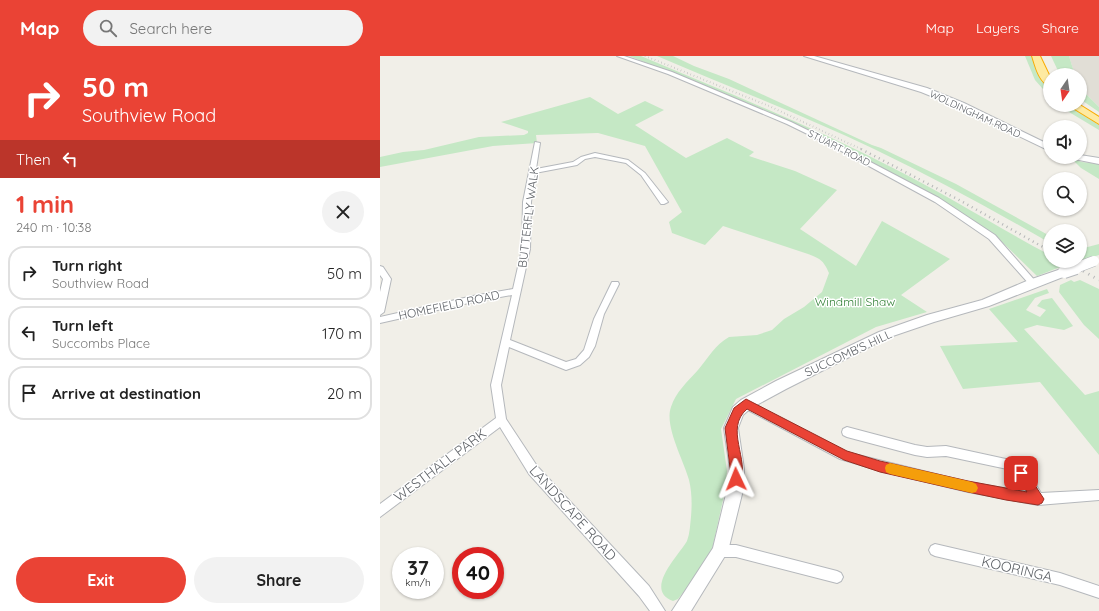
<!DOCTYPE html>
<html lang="en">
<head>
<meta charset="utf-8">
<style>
	:root { --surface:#fff; --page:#f2f2f2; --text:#222; --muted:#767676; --line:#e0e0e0; --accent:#ea4335 }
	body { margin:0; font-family:Quicksand,sans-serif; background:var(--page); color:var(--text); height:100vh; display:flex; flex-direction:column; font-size:15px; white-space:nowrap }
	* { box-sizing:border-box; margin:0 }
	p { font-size:13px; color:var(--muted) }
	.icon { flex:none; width:22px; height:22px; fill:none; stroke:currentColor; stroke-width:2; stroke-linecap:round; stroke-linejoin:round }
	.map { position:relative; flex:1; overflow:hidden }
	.sheet { display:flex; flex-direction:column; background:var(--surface); width:380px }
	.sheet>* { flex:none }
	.banner { background:#ea4335; color:#fff; overflow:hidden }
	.needle { width:26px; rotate:193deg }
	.controls { position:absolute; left:663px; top:12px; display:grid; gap:8px }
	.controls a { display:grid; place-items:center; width:44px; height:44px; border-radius:50%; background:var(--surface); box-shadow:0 1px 3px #0004; font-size:20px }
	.speed { position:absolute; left:12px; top:491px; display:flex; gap:8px; font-size:20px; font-weight:700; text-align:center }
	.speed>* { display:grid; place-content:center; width:52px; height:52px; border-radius:50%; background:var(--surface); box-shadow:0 1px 3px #0004; line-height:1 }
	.speed small { font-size:10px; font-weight:400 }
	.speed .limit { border:6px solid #d22; background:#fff; color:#111 }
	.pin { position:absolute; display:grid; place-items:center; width:34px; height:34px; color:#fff; margin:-17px; border-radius:8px; box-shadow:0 2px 6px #0006 }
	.me { position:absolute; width:44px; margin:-22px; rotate:358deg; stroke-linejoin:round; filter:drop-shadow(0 0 3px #0008) }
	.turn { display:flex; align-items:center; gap:14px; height:84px; padding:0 16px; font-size:18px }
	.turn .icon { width:52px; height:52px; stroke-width:2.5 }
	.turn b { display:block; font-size:28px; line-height:34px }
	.then { display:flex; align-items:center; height:38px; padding:0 16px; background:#0003; gap:8px; font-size:15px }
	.round { display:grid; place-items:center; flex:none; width:42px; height:42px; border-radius:21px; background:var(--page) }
	.overview { display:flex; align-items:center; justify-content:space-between; height:68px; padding:0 16px }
	h1 { font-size:24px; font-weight:700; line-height:30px; color:var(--accent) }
	.action { display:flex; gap:8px; margin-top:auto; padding:8px 16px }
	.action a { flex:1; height:46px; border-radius:24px; background:var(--accent); color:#fff; font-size:16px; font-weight:700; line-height:46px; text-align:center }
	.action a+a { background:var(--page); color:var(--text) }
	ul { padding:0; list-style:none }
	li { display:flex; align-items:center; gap:12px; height:54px; margin:0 8px 6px; padding:0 8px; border:2px solid var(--line); border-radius:16px }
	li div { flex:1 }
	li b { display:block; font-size:15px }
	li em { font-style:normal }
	header { display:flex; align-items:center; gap:24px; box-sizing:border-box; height:56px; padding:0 20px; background:var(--accent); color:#fff }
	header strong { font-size:19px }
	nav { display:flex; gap:22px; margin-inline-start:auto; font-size:14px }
	.search { width:280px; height:36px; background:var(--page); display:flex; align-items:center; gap:10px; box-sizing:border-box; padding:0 14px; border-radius:22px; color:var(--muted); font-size:15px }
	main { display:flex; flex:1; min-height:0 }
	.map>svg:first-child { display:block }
	.education { fill:#e1ded6 }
	.green { fill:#c5e8c5 }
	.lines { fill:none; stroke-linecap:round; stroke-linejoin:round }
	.minor-casing { stroke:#b5b8bc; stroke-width:2 }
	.tertiary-casing { stroke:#b5b8bc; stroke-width:2 }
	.trunk-casing { stroke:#f9ab00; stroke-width:2 }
	.minor { fill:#fff; fill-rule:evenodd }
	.tertiary { fill:#fff; fill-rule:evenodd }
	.trunk { fill:#feeaa1; fill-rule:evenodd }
	.rail-far2 { stroke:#b6b7b8; stroke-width:2; stroke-dasharray:0.5 3; stroke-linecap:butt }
	.rail-far1 { stroke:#b6b7b8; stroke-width:2.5; stroke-dasharray:1 4; stroke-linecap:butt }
	.rail { stroke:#b6b7b8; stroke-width:3; stroke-dasharray:1 5; stroke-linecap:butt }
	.tertiary-bridge-far1-casing { stroke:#b5b8bc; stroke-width:11; stroke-linecap:butt }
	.tertiary-bridge-casing { stroke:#b5b8bc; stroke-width:14; stroke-linecap:butt }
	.tertiary-bridge-far1 { stroke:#fff; stroke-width:10 }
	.tertiary-bridge { stroke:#fff; stroke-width:12 }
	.route { fill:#ea4335; stroke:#982c22 }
	.slow { fill:#f59e0b }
	.labels { text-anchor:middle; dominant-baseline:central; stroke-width:3; stroke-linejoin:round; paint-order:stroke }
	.far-street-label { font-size:10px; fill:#5f6368; stroke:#fff }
	.street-label { font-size:12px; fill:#5f6368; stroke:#fff }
	.park-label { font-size:12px; fill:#348238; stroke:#fff }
	.near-street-label { font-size:14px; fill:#5f6368; stroke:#fff }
</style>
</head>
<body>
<header>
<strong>Map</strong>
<div class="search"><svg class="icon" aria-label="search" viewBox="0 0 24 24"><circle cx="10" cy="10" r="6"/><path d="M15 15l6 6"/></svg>Search here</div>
<nav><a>Map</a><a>Layers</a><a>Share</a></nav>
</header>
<main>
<section class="sheet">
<div class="banner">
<div class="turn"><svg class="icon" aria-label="right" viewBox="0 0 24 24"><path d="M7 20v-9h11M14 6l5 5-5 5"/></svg><div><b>50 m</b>Southview Road</div></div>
<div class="then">Then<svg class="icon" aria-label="left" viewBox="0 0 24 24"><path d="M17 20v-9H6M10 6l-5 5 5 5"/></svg></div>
</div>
<div class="overview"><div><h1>1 min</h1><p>240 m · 10:38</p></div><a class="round"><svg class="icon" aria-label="close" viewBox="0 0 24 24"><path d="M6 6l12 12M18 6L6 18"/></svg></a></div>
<ul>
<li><svg class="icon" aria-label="right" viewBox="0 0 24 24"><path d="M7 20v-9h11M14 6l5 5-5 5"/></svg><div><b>Turn right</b><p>Southview Road</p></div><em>50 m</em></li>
<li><svg class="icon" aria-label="left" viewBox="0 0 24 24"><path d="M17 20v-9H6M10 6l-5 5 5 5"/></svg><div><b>Turn left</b><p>Succombs Place</p></div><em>170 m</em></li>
<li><svg class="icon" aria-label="arrive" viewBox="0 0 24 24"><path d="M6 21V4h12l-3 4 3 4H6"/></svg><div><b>Arrive at destination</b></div><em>20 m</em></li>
</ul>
<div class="action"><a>Exit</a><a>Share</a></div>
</section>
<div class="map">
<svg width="719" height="555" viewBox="0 0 719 555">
	<rect width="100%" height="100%" fill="#f1efe8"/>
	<path class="education" d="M689,0H719V51L704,36L700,29V19H695Z"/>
	<g class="green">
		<path d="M249,0H261C346,36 431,70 513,112C567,139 617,171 670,199V205H682L688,208L657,220L615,179L558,142L449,83L382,53Z"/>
		<path d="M277,0H293L314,10L349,23L492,89L501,92L576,128L670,180V187C613,154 554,122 494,93C423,59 349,31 277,0Z"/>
		<path d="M645,0H652L662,23L670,33V41L655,24Z"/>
		<path d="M671,0H689L695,19H680Z"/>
		<path d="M700,29L704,36L719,51V56L700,43Z"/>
		<path d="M210,41L238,58L265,45L284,54L255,69L306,102L347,82L374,96L369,100L415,115L457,134L420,173L476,210L502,165L570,203L521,239L547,256L496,271L356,343L341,373L347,415L345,435L332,494L313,524L298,543L293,545C263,534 299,499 307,485C310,477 310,469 311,461C312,449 312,436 309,424C304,405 284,370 291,351C296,336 307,326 318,314C328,302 335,289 349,281L377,279L392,274L404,263L424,251L442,236L449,217C443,203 439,202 425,197L343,170L325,189L292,177L289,166L302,156L265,90L218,77L156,79L157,87L113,90L0,111V101L23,96L44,94L99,81L144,79L148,77V75L121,66Z"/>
		<path d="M680,49H688L719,69V74L689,56Z"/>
		<path d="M691,102L702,106L719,108V123L701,112Z"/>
		<path d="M719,188V199L700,205V193Z"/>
		<path d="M691,224L694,226L700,224L719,233V283L704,269L679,236L680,229Z"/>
		<path d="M667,233L669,237L655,242L646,254L660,261L666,254L657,250L662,244L672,242L693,270L684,274L657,269L644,273L705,339L719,335V399L660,326L583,333L560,290L638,286L609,253Z"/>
	</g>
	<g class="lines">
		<defs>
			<g id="minor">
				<path d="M237,0H244L292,16L411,66L458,89L559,142L615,179L657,227L653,230L650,229L609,183L555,146L454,91L407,68L288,18Z"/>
				<path d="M155,86L160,87L156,113L193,106L201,101L215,97L248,104L265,117L288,146L284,148H281L261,119L246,107L215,101L205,103L197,109L155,117L151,146L150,193L130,284L186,306L196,303L204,294L214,263L232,226H238L239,228L224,258L215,290L209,301L200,309L186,314L129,291L121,329L126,363L157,410L269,530L285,555H270L259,540L149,418L120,371L0,461V448L116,362L111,329L132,239L93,246L0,267V261L93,240L133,233L142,193L143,146Z"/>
				<path d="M0,210L3,211L11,223L4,256L0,259V236L3,223L0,219Z"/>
				<path d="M366,344L466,396L588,426L647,436L632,414L566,400L547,401L535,399L467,381L463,379L462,376L463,373L467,371L535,389L547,391L566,390L635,405L639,406L651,421L661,437L719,434V444L658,449L588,436L501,415L460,403L362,351L361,348L362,345Z"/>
				<path d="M555,488L680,517L719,530V542L680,529L555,500L551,498L549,494L551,490Z"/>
				<path d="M340,489H356L457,515L461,517L463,521L461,525L457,527L356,501H340L336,499L334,495L336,491Z"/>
			</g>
			<g id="tertiary">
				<path d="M424,0H434L547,32L584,47L670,89V95L578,51L541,36Z"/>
				<path d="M700,99L719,102V108L694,103L693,101H700Z"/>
				<path d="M684,212L688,213L689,216L688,219L609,250L554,266L507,282L406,333L371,352L363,359L358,372L364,413L363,434L348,495L311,555H292L333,492L347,434L350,413L344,372L353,351L361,344L396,325L499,276L547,259L602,244L649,224Z"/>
			</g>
			<g id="trunk">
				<path d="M652,0H660L670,21V30C659,27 655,9 652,0Z"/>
				<path d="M688,49H700L719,61V68Z"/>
			</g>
		</defs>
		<use href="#minor" class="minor-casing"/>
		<use href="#tertiary" class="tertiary-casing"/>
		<use href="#trunk" class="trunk-casing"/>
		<use href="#minor" class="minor"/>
		<use href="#tertiary" class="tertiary"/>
		<use href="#trunk" class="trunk"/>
		<path class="rail-far2" d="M265,0L389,50L483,94"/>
		<g class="rail-far1">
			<path d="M481,93L581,145L670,195"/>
			<path d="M687,205L700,213"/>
		</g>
		<path class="rail" d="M698,212L719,224"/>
		<defs>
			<path id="tertiary-bridge-far1" d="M693,213L714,205"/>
			<path id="tertiary-bridge" d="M684,216L696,212"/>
		</defs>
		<use href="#tertiary-bridge-far1" class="tertiary-bridge-far1-casing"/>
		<use href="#tertiary-bridge" class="tertiary-bridge-casing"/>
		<use href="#tertiary-bridge-far1" class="tertiary-bridge-far1"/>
		<use href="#tertiary-bridge" class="tertiary-bridge"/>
	</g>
	<path class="route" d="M366,343L467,395L500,405L588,425L647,436L635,417L637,414L641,412L645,414L664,443L662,447L658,449L626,444L588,436L500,416L464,404L367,353C344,373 370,403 360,427L356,429L352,427L345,372L354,352Z"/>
	<path class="slow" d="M510,407L592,426L596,428L598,432L596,436L592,437L510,418L506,416L505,412L506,409Z"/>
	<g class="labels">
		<g class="far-street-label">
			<text transform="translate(595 58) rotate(25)">WOLDINGHAM ROAD</text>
			<text transform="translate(459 92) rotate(27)">STUART ROAD</text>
		</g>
		<g class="street-label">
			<text transform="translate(148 161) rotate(-83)">BUTTERFLY WALK</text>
			<text transform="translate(69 249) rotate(-12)">HOMEFIELD ROAD</text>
			<text transform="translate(468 297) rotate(-25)">SUCCOMB'S HILL</text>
		</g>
		<g class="park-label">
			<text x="475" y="245">Windmill Shaw</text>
		</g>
		<g class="near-street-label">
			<text transform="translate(60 409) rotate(-37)">WESTHALL PARK</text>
			<text transform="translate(193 457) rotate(48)">LANDSCAPE ROAD</text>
			<text transform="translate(637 513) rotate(13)">KOORINGA</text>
		</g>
	</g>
</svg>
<div class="controls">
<a><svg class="needle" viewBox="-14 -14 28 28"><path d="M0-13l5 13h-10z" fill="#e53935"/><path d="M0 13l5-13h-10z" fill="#767676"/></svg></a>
<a><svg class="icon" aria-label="sound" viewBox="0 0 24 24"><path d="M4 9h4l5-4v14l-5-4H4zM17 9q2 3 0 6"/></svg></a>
<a><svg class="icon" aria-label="search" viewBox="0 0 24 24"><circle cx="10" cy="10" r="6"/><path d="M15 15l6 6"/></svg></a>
<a><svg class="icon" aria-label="layers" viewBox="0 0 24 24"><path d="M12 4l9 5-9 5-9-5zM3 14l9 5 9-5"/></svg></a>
</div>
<div class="speed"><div>37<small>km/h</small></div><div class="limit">40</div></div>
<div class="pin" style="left:641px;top:417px;background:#d93025"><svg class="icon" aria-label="arrive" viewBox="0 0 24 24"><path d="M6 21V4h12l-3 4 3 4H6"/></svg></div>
<svg class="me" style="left:356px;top:423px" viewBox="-20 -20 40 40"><path d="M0-17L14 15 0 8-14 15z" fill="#ea4335" stroke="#fff" stroke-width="4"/></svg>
</div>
</main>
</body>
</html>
